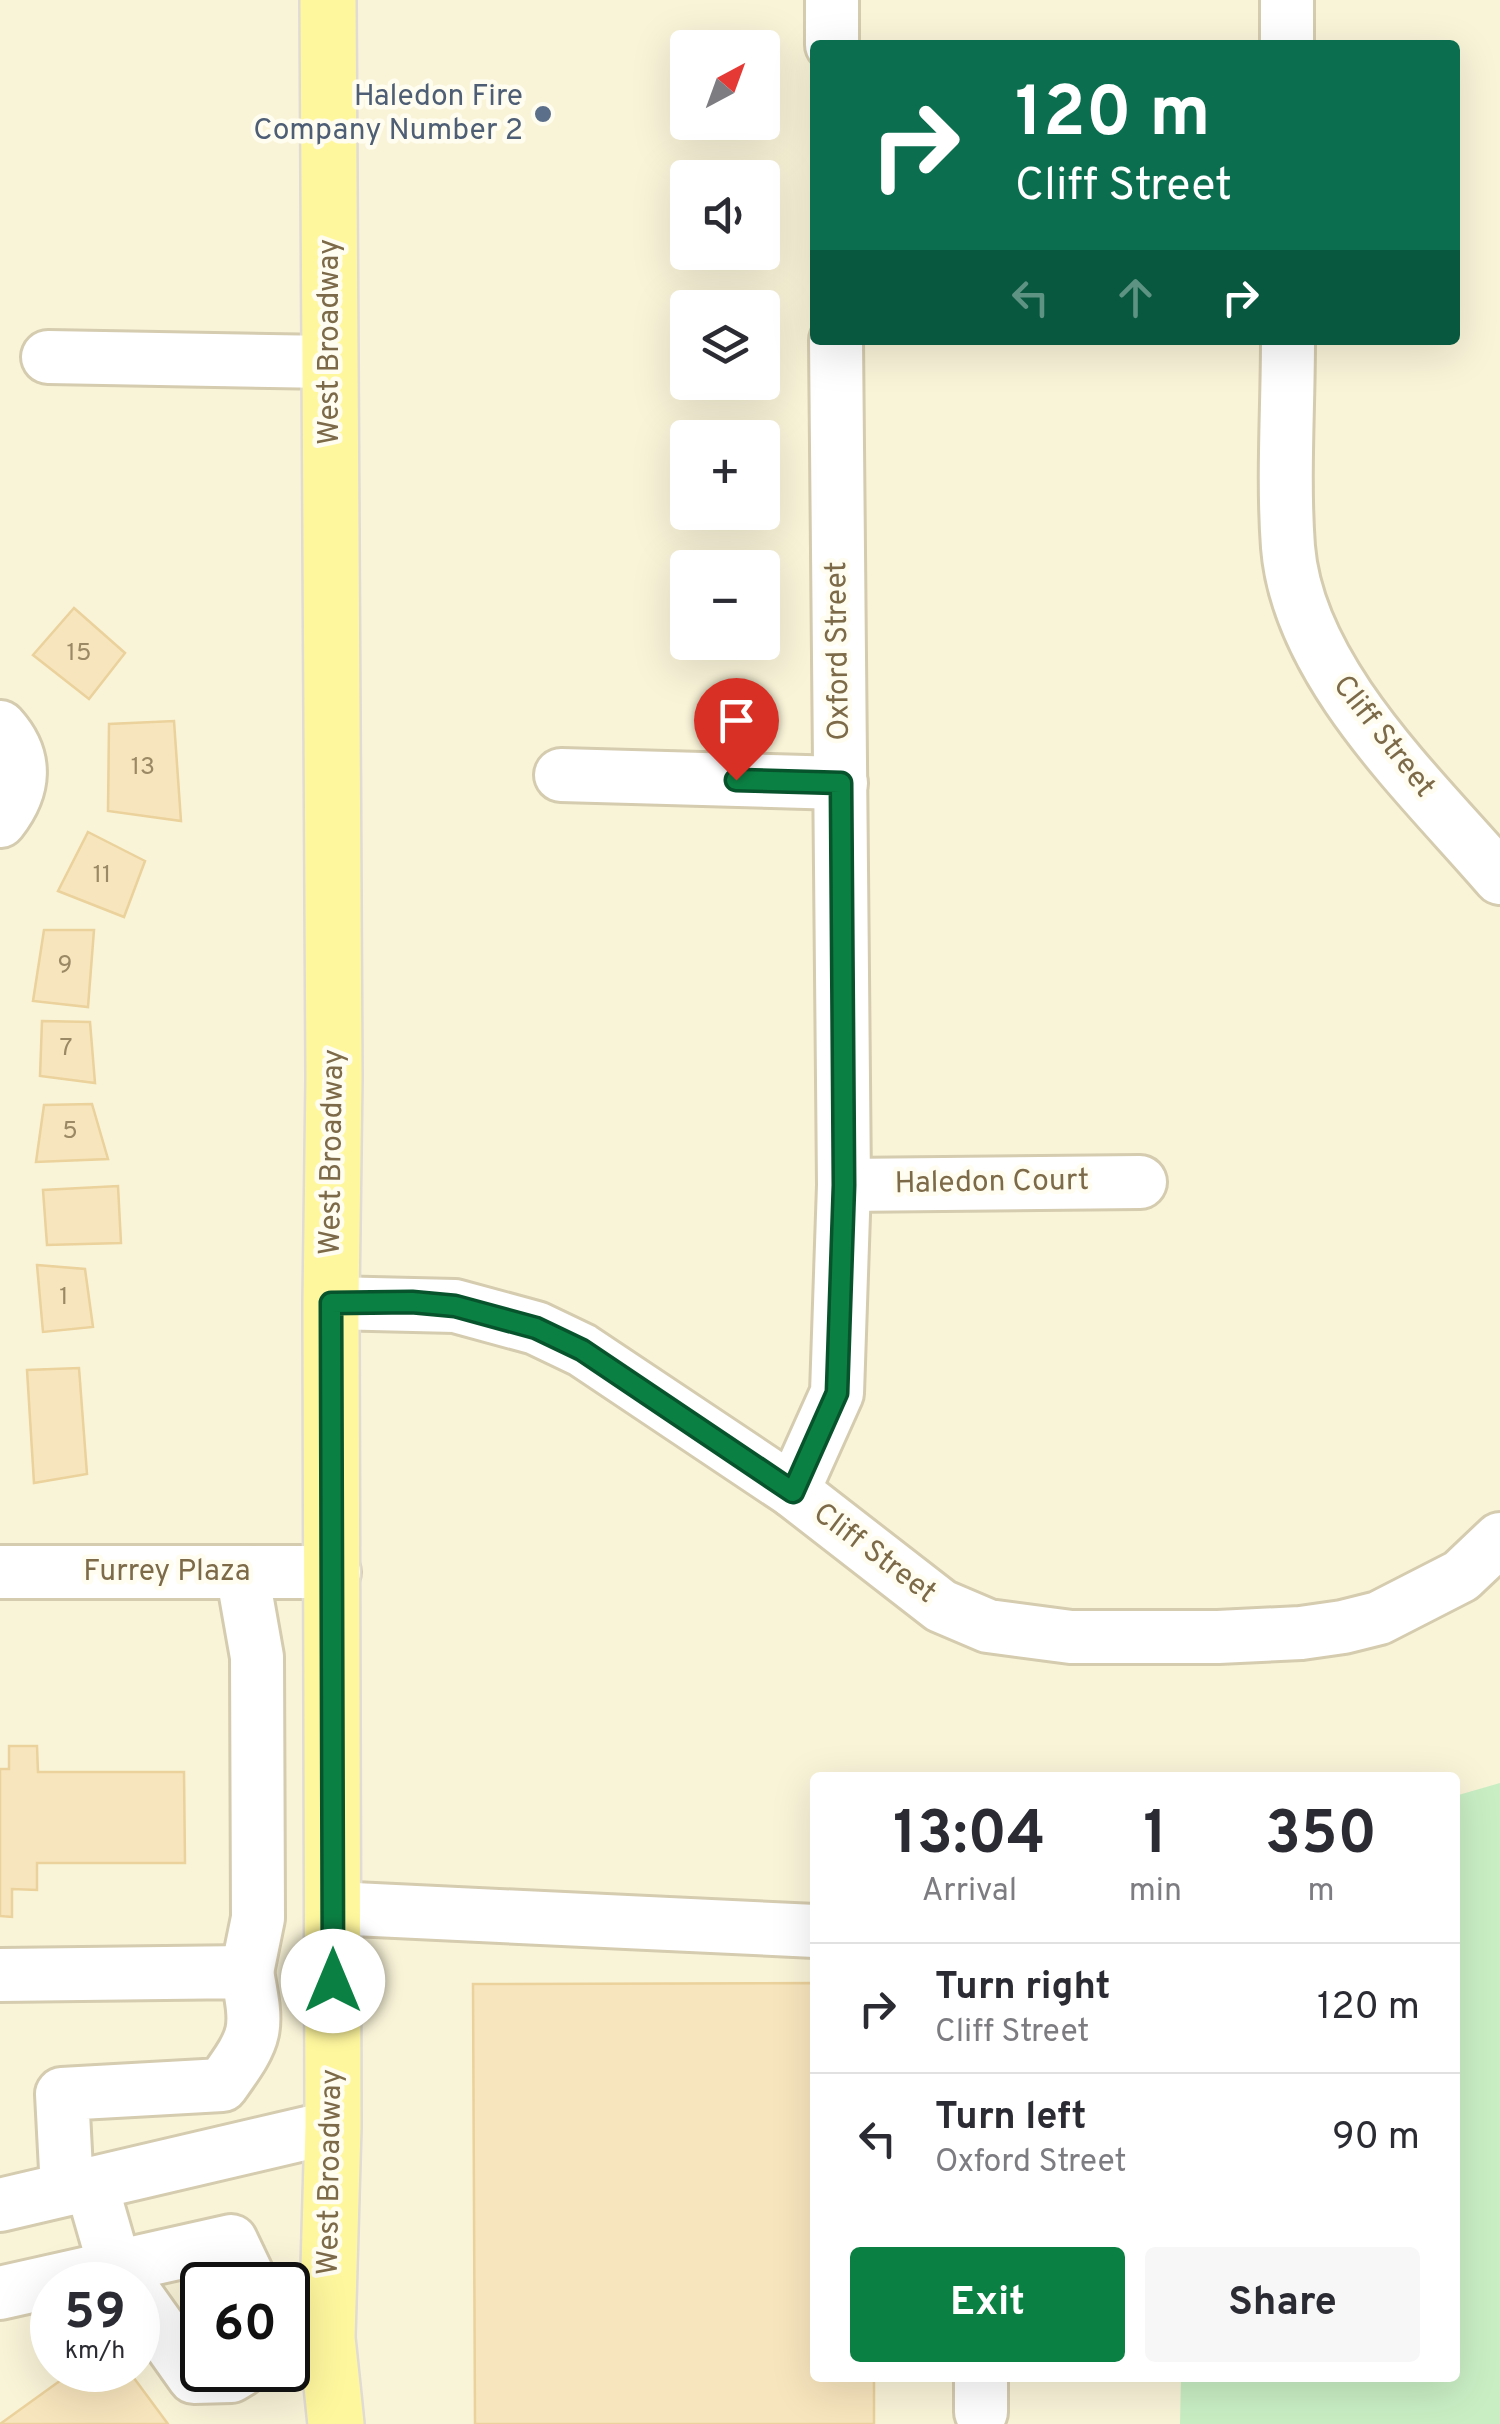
<!DOCTYPE html>
<html lang="en">
<head>
<meta charset="utf-8">
<style>
	:root { --surface:#fff; --page:#f7f7f7; --text:#2b2b33; --muted:#7c7c81; --line:#e1e1e2; --accent:#0b8043 }
	body { margin:0; font-family:Overpass,sans-serif; background:var(--page); color:var(--text); height:100vh; display:flex; flex-direction:column; font-size:38px; white-space:nowrap }
	* { box-sizing:border-box; margin:0 }
	p { font-size:32px; color:var(--muted) }
	.icon { flex:none; width:55px; height:55px; fill:none; stroke:currentColor; stroke-width:2; stroke-linecap:round; stroke-linejoin:round }
	.map { position:relative; flex:1; overflow:hidden }
	.sheet { position:absolute; left:810px; top:1772px; width:650px; height:610px; display:flex; flex-direction:column; background:var(--surface); border-radius:10px; box-shadow:0 10px 40px #0002 }
	.sheet>* { flex:none }
	.banner { position:absolute; left:810px; top:40px; width:650px; height:305px; border-radius:10px; box-shadow:0 10px 40px #0002; background:#0b6e4f; color:#fff; overflow:hidden }
	.needle { width:65px; rotate:41deg }
	.tools { position:absolute; left:670px; top:30px; display:grid; gap:20px }
	.tools a { display:grid; place-items:center; width:110px; height:110px; border-radius:10px; background:var(--surface); box-shadow:0 10px 40px #0002; font-size:50px }
	.speed { position:absolute; left:30px; top:2262px; display:flex; gap:20px; font-size:50px; font-weight:700; text-align:center }
	.speed>* { display:grid; place-content:center; width:130px; height:130px; border-radius:50%; background:var(--surface); box-shadow:0 10px 40px #0002; line-height:1 }
	.speed small { font-size:25px; font-weight:400 }
	.speed .limit { border:5px solid #111; border-radius:15px; background:#fff; color:#111 }
	.pin { position:absolute; display:grid; place-items:center; width:85px; height:85px; color:#fff; margin:-102px -42px; border-radius:50% 50% 50% 0; rotate:-45deg; box-shadow:0 0 10px #0007 }
	.pin .icon { rotate:45deg }
	.me { position:absolute; width:110px; margin:-55px; rotate:0deg; stroke-linejoin:round; filter:drop-shadow(0 0 8px #0008) }
	.turn { display:flex; align-items:center; gap:35px; height:210px; padding:0 40px; font-size:45px }
	.turn .icon { width:130px; height:130px; stroke-width:2.5 }
	.turn b { display:block; font-size:70px; line-height:85px }
	.lanes { display:flex; align-items:center; height:95px; padding:0 40px; background:#0003; justify-content:center; gap:50px; direction:ltr }
	.lanes .off { opacity:.35 }
	.eta { display:flex; justify-content:space-evenly; align-items:center; height:170px; text-align:center }
	.eta b { font-size:60px; font-weight:700; line-height:70px }
	.primary-button { display:flex; gap:20px; margin-top:auto; padding:20px 40px }
	.primary-button a { flex:1; height:115px; border-radius:10px; background:var(--accent); color:#fff; font-size:40px; font-weight:700; line-height:115px; text-align:center }
	.primary-button a+a { background:var(--page); color:var(--text) }
	ul { padding:0; list-style:none }
	li { display:flex; align-items:center; gap:30px; height:130px; padding:0 40px; border-top:2px solid var(--line) }
	li div { flex:1 }
	li b { display:block; font-size:38px }
	li em { font-style:normal }
	.map>svg:first-child { display:block }
	.residential { fill:#f9f4d8; fill-rule:evenodd }
	.green { fill:#c9eec4 }
	.building { fill:#f7e5bd; stroke:#ebd19b; stroke-width:2.5 }
	.lines { fill:none; stroke-linecap:round; stroke-linejoin:round }
	.minor-casing { stroke:#d5cbaf; stroke-width:58 }
	.major-casing { stroke:#e0dbd3; stroke-width:60 }
	.minor { stroke:#fff; stroke-width:52 }
	.major { stroke:#fff79e; stroke-width:55 }
	.route-casing { stroke:#07532c; stroke-width:25 }
	.route { stroke:#0b8043; stroke-width:18 }
	.service-dot { fill:#5c6f8a; stroke:#fffdf0; stroke-width:4 }
	.labels { text-anchor:middle; dominant-baseline:central; stroke-width:9; stroke-linejoin:round; paint-order:stroke }
	.number-label { font-size:25px; fill:#9b8965 }
	.service-label { font-size:30px; fill:#4e5e75; stroke:#fffdf0; text-anchor:end }
	.street-label { font-size:30px; fill:#7c6a48; stroke:#fffdf0 }
</style>
</head>
<body>
<div class="map">
<svg width="1500" height="2424" viewBox="0 0 1500 2424">
	<rect width="100%" height="100%" fill="#fefce8"/>
	<path class="residential" d="M0,0H1500V2424H0ZM815,45H1455V340H815ZM688,48H762V122H688ZM688,178H762V252H688ZM688,308H762V382H688ZM688,438H762V512H688ZM688,568H762V642H688ZM815,1778H1455V2378H815ZM52,2285H138V2370H52ZM202,2285H288V2370H202Z"/>
	<path class="green" d="M1500,1783V2424H1180L1181,2378H1455V1796Z"/>
	<g class="building">
		<path d="M74,608L125,653L89,699L33,655Z"/>
		<path d="M174,721L181,821L108,811L109,724Z"/>
		<path d="M88,832L145,861L124,917L58,891Z"/>
		<path d="M44,930H94L88,1007L33,1001Z"/>
		<path d="M42,1021L90,1022L95,1083L40,1076Z"/>
		<path d="M92,1104L108,1159L36,1162L44,1105Z"/>
		<path d="M118,1186L121,1243L47,1245L43,1190Z"/>
		<path d="M37,1265L85,1269L93,1327L43,1332Z"/>
		<path d="M79,1368L87,1474L34,1483L27,1370Z"/>
		<path d="M9,1746H37L38,1772H184L185,1863H37V1890L12,1889V1917L0,1916V1769H9Z"/>
		<path d="M815,1983V2378H874V2424H475L473,1984Z"/>
		<path d="M75,2370H128L168,2424H0Z"/>
	</g>
	<g class="lines">
		<defs>
			<g id="minor">
				<path d="M832,0V45"/>
				<path d="M1287,0V45"/>
				<path d="M1288,340C1288,408 1283,479 1288,547C1298,673 1422,787 1500,878"/>
				<path d="M48,357L330,362"/>
				<path d="M0,727C28,758 25,789 0,821"/>
				<path d="M561,775L841,783"/>
				<path d="M844,1185L1140,1182"/>
				<path d="M331,1303L455,1306L536,1328L582,1350L793,1491L941,1606L988,1626L1071,1637H1218L1301,1633L1343,1627L1379,1618L1461,1576L1500,1539"/>
				<path d="M793,1491L837,1393L844,1185L836,340"/>
				<path d="M0,1572H334"/>
				<path d="M242,1572L257,1657L258,1918L247,1972"/>
				<path d="M333,1908L815,1931"/>
				<path d="M0,1975L247,1972C258,2031 258,2035 222,2085L62,2094L67,2189"/>
				<path d="M91,2184L115,2267L128,2285"/>
				<path d="M0,2205L333,2127"/>
				<path d="M0,2293L231,2241L252,2285"/>
				<path d="M138,2298L194,2377L231,2376L241,2370"/>
				<path d="M981,2378V2412"/>
			</g>
			<path id="major" d="M328,0L334,1078L331,1303L333,2127L327,2338L336,2424"/>
		</defs>
		<use href="#minor" class="minor-casing"/>
		<use href="#major" class="major-casing"/>
		<use href="#minor" class="minor"/>
		<use href="#major" class="major"/>
	</g>
	<g class="lines">
		<defs>
			<path id="route" d="M333,1981L331,1303L412,1302L455,1306L536,1328L582,1350L793,1492L837,1393L844,1185L841,783L736,780"/>
		</defs>
		<use href="#route" class="route-casing"/>
		<use href="#route" class="route"/>
	</g>
	<circle class="service-dot" cx="543" cy="114" r="10"/>
	<g class="labels">
		<g class="number-label">
			<text x="79" y="654">15</text>
			<text x="143" y="768">13</text>
			<text x="102" y="876">11</text>
			<text x="65" y="966">9</text>
			<text x="66" y="1049">7</text>
			<text x="70" y="1132">5</text>
			<text x="64" y="1298">1</text>
		</g>
		<g class="service-label">
			<text x="523" y="97">Haledon Fire<tspan x="523" dy="34">Company Number 2</tspan></text>
		</g>
		<g class="street-label">
			<text transform="translate(330 342) rotate(-90)">West Broadway</text>
			<text transform="translate(839 651) rotate(-91)">Oxford Street</text>
			<text transform="translate(1383 737) rotate(52)">Cliff Street</text>
			<text transform="translate(333 1152) rotate(-89)">West Broadway</text>
			<text transform="translate(992 1183) rotate(-1)">Haledon Court</text>
			<text transform="translate(874 1554) rotate(37)">Cliff Street</text>
			<text x="167" y="1572">Furrey Plaza</text>
			<text transform="translate(331 2172) rotate(-89)">West Broadway</text>
		</g>
	</g>
</svg>
<div class="tools">
<a><svg class="needle" viewBox="-14 -14 28 28"><path d="M0-13l5 13h-10z" fill="#e53935"/><path d="M0 13l5-13h-10z" fill="#7c7c81"/></svg></a>
<a><svg class="icon" aria-label="sound" viewBox="0 0 24 24"><path d="M4 9h4l5-4v14l-5-4H4zM17 9q2 3 0 6"/></svg></a>
<a><svg class="icon" aria-label="layers" viewBox="0 0 24 24"><path d="M12 4l9 5-9 5-9-5zM3 14l9 5 9-5"/></svg></a>
<a>+</a>
<a>−</a>
</div>
<div class="speed"><div>59<small>km/h</small></div><div class="limit">60</div></div>
<div class="pin" style="left:736px;top:780px;background:#d93025"><svg class="icon" aria-label="arrive" viewBox="0 0 24 24"><path d="M6 21V4h12l-3 4 3 4H6"/></svg></div>
<svg class="me" style="left:333px;top:1981px" viewBox="-20 -20 40 40"><circle r="19" fill="#fff"/><path d="M0-13L10 11 0 6-10 11z" fill="#0b8043"/></svg>
<div class="banner">
<div class="turn"><svg class="icon" aria-label="right" viewBox="0 0 24 24"><path d="M7 20v-9h11M14 6l5 5-5 5"/></svg><div><b>120 m</b>Cliff Street</div></div>
<div class="lanes"><svg class="icon off" aria-label="left" viewBox="0 0 24 24"><path d="M17 20v-9H6M10 6l-5 5 5 5"/></svg><svg class="icon off" aria-label="ahead" viewBox="0 0 24 24"><path d="M12 20V5M6 11l6-6 6 6"/></svg><svg class="icon" aria-label="right" viewBox="0 0 24 24"><path d="M7 20v-9h11M14 6l5 5-5 5"/></svg></div>
</div>
<section class="sheet">
<div class="eta">
<div><b>13:04</b><p>Arrival</p></div>
<div><b>1</b><p>min</p></div>
<div><b>350</b><p>m</p></div>
</div>
<ul>
<li><svg class="icon" aria-label="right" viewBox="0 0 24 24"><path d="M7 20v-9h11M14 6l5 5-5 5"/></svg><div><b>Turn right</b><p>Cliff Street</p></div><em>120 m</em></li>
<li><svg class="icon" aria-label="left" viewBox="0 0 24 24"><path d="M17 20v-9H6M10 6l-5 5 5 5"/></svg><div><b>Turn left</b><p>Oxford Street</p></div><em>90 m</em></li>
</ul>
<div class="primary-button"><a>Exit</a><a>Share</a></div>
</section>
</div>
</body>
</html>
